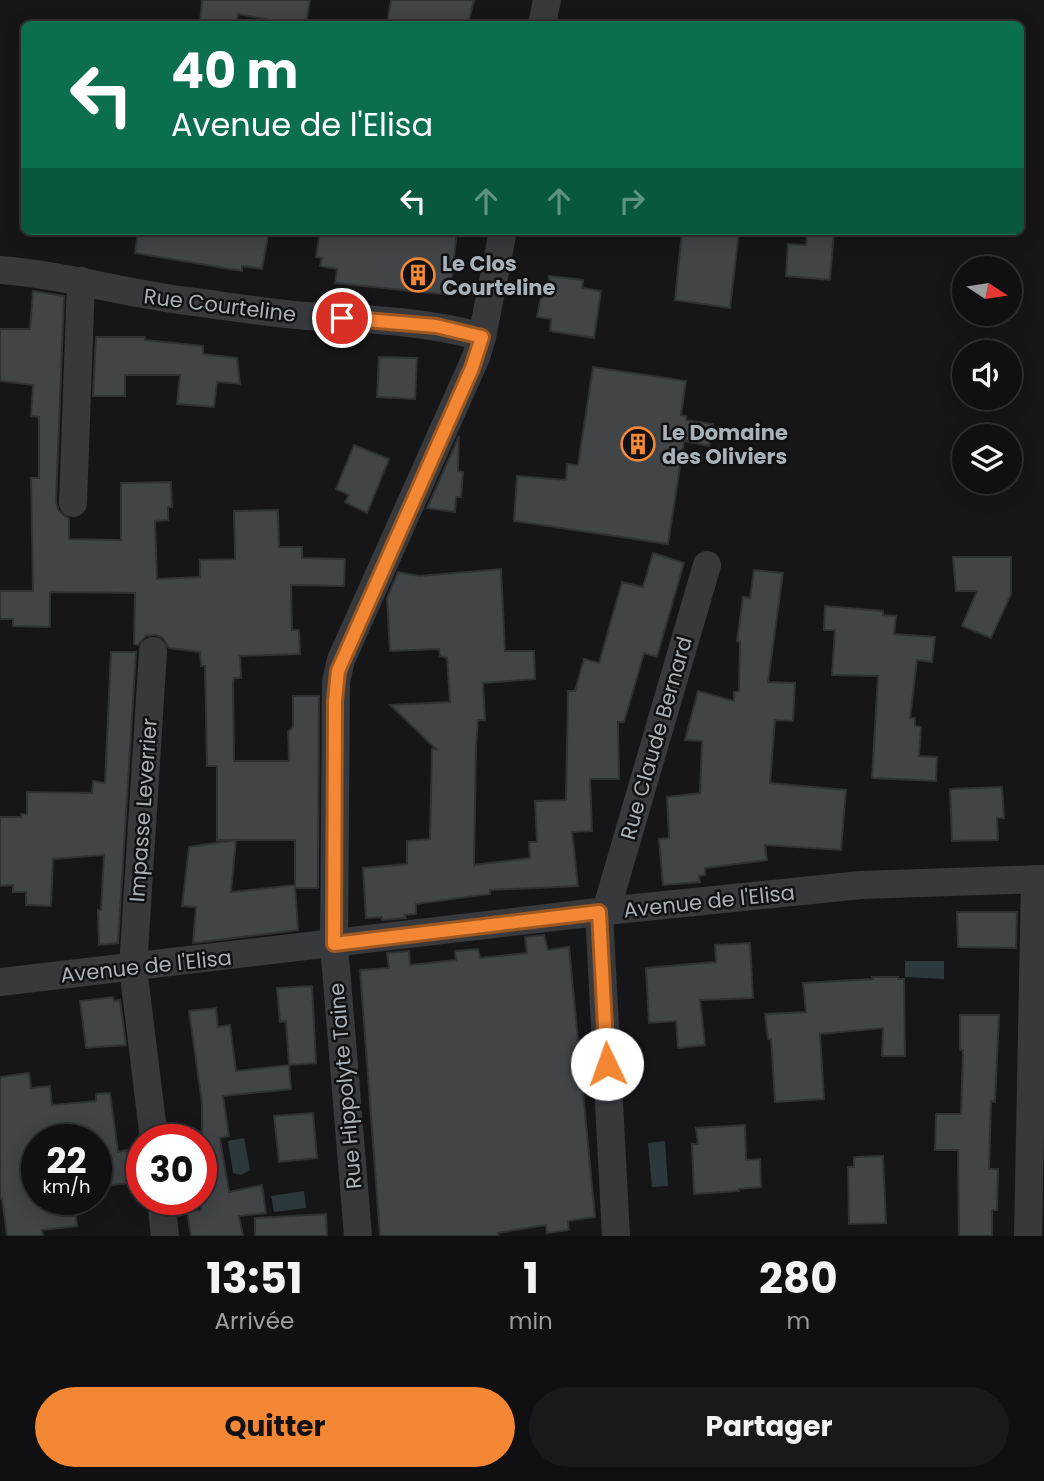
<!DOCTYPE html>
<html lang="fr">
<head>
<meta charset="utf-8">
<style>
	:root { --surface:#101012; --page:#19191b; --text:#f1f3f6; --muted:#9c9d9f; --line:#303032; --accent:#f38733 }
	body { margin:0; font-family:Poppins,sans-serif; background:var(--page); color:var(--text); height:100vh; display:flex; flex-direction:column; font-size:26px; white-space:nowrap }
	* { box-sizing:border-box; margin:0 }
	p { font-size:23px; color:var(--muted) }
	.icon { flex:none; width:38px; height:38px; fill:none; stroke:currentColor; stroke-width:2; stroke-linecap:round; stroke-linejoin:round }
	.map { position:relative; height:1236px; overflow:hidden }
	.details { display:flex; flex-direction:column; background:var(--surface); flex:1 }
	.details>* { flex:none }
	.top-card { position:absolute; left:21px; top:21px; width:1003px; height:214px; border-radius:10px; box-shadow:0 4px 18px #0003,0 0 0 2px var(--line); background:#0b6e4f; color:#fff; overflow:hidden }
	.needle { width:46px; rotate:102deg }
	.tools { position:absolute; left:952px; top:256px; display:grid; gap:14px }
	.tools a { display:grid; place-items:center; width:70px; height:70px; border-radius:50%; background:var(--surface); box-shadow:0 4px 18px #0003,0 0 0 2px var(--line); font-size:35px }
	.speed { position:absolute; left:21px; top:1124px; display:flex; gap:14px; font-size:35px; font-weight:700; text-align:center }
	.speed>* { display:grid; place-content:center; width:91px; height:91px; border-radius:50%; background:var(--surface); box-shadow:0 4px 18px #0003,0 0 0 2px var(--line); line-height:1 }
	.speed small { font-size:18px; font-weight:400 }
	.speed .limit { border:10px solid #d22; background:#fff; color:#111 }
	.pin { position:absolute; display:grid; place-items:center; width:60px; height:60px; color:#fff; margin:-30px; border:4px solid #fff; border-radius:50%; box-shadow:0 2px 7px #0007 }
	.me { position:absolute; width:77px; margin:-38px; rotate:357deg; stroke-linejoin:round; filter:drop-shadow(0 0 5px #0008) }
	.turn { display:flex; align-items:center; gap:24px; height:147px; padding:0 35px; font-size:32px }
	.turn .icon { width:91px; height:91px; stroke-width:2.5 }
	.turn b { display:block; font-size:49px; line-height:60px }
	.lanes { display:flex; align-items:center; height:66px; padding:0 35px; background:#0003; justify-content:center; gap:35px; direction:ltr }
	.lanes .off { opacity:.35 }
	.eta { display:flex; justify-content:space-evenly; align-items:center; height:119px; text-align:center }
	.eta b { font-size:42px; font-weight:700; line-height:49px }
	.primary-button { display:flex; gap:14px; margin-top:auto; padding:14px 35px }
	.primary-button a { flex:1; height:80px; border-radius:42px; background:var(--accent); color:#111; font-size:28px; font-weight:700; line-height:80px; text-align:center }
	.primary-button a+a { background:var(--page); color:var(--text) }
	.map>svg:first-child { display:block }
	.water { fill:#2c393c }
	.building { fill:#424548; stroke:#303134; stroke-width:2 }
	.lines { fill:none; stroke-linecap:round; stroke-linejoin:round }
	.minor { stroke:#37393d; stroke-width:28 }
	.route-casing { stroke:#9e5821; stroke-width:18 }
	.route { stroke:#f38733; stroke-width:12 }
	.labels { text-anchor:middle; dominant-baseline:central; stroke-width:5; stroke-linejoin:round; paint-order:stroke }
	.poi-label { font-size:21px; font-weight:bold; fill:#a8b0b8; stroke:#111113; text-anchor:start }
	.street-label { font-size:21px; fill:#a8b0b8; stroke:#111113 }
</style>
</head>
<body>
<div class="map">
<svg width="1044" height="1236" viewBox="0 0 1044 1236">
	<rect width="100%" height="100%" fill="#161618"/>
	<g class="water">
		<path d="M905,961H944V979L905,977Z"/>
		<path d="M244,1138L250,1170L241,1175L233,1173L228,1141Z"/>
		<path d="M665,1141L668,1186L652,1187L648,1143Z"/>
		<path d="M304,1191L306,1208L274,1212L271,1196Z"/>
	</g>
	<g class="building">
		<path d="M202,0H310L306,24H291L238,14L236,24H200Z"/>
		<path d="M391,0H474L468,24H387Z"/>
		<path d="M138,231H186L229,236L230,231H269L262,269L242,266V271L135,253Z"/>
		<path d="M320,231H457L450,295L335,283L337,269L320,266L322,258L316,257Z"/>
		<path d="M682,231H739L730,308L675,300Z"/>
		<path d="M807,231H834L830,280L786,276L788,244L806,245Z"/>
		<path d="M549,276L583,280L582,288L601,291L594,338L550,331L551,319L537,317L540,300L547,294Z"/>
		<path d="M33,291L64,296L56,502L59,511L69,519V539L121,540V483L171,482L172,507H168V520L155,521L157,579L200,577V560L235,559L234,511L278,510L279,547H302V558L345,559L344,586L291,585L292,630H299L300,654L240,656L241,678H234L233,682L234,761H289L288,732L293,727V696H319L318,888H295V840H217V766H207L205,666H201L200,652L169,648L163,638L155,635L146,636L138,645L134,644L135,593L50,592V627L13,626V619H0V591H33L31,478H39V417L31,416L33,385L0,381V329H30Z"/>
		<path d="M96,337H145V340L203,346V354L237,358L240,384L217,382L214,407L177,404L180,375H125V396H93Z"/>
		<path d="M379,357L417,358L415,399L377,397Z"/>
		<path d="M593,367L686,381L681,415L686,416V420L713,424L709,446L684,441L668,544L514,521L517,476L566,480L567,464L578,465Z"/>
		<path d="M459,436L458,471L463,472L461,497H456L455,512L427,508Z"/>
		<path d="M354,445L389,459L367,513L345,502L349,495L336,489Z"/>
		<path d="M653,553L684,563L657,657L644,653L624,722H618L619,779H590L592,831L572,832L578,886L490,890V894L416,904V914L405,915L406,918L382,920V917L366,918L363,868L407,864V841L430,839L432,749H436L390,705L450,702L447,658L440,656L439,649L390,651L387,598L398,572L419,576L501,569L505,651H534L535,679L483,683L485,720H478L476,746L474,865L530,858L529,842H537L535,801L566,800L568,691H575L584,659L599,663L622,582L643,587Z"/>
		<path d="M953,557H1011V594L991,638L962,626L977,591H956Z"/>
		<path d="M754,570L783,573L768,682L795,683L793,721L775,720L770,783L846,790L841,850L765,845L767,860L705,868V875L699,876L700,882L663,885L659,839L669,838L667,797L700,793L702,741L685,740L698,691L734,701V692L739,691L740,642L737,641L743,597L750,598Z"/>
		<path d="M825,606L883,611V615L896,616L894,634L935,637L932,662L917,660L910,718H915V726L921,727L919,756L937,757L936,781L872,778L878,676L832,675L835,630H824Z"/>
		<path d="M111,652H136L118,943L99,945L98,910H101L104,855L53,859L51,906L26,905V892H13V885L0,886V817H21V814H27V792L92,793L93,781L105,783Z"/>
		<path d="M1002,787L1004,818H997L998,840L952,841L950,789Z"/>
		<path d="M236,840L231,892L295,885L298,930L193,943L196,907L182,906L189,847Z"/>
		<path d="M957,912H1017L1016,948L958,947Z"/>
		<path d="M544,935L548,950L569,947L595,1217L568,1221L569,1230L547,1233L546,1225L498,1233L499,1236H380L360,970L389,968L387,953L409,951L410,965L456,960L455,951L478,949L480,958L527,953L525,937Z"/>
		<path d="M750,943L753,998L700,1000L705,1045L678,1048L676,1021L649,1023L646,968L716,962L715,945Z"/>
		<path d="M872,977H898V979H904L905,1056H882L883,1028L820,1034L824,1099L775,1102L771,1039H768L765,1014L806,1012L803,983L873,979Z"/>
		<path d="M312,986L316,1063L289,1065L286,1021L280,1022L277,988Z"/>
		<path d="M113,997L114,1001L120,1000L126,1045L86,1048L80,1001Z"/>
		<path d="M216,1008L218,1027L230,1025L236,1071L289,1065L291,1089L223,1096L229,1136L220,1138L229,1192L262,1185L266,1213L239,1216L243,1236H191L187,1212L201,1210L202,1103L189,1011Z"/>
		<path d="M960,1015H999L995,1102L991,1101L989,1169H998L997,1210H992V1236H959L958,1150H935L936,1114H961L963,1050H960Z"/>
		<path d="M29,1073L31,1088L50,1086L52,1105L96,1101V1094L110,1093L118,1152L127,1150L131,1183L96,1187V1139H37V1199H74L77,1226L42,1230L43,1236H7L2,1198L0,1199V1077Z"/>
		<path d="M313,1113L317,1158L279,1162L274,1116Z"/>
		<path d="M745,1125L746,1160L760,1159L761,1187L739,1189V1191L694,1194L692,1144H698L696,1128Z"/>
		<path d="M883,1156L886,1223L849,1224L848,1167H854V1157Z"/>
		<path d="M326,1214L327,1236H255V1218Z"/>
	</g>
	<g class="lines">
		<g class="minor">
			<path d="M542,24L547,0"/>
			<path d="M0,270C66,275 130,295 195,302C233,307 270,313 307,316C366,319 426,321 482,337"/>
			<path d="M73,503L81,281"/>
			<path d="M153,651L133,968L154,1139"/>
			<path d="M606,911L707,565"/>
			<path d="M599,912L616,1236"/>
			<path d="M0,982L606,911L861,885L1044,879"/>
			<path d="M161,1199L165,1236"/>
			<path d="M358,1236L334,945L336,681L341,660L476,357L482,337L503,231"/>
			<path d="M1028,1236L1035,879"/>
		</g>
	</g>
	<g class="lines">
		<defs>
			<path id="route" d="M342,318L436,326L482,337L472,368L338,671L335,701L334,944L599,912L607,1064"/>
		</defs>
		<use href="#route" class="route-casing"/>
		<use href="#route" class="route"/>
	</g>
	<defs>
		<symbol id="building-ring" viewBox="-11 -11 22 22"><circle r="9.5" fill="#111113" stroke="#f38733" stroke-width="1.5"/><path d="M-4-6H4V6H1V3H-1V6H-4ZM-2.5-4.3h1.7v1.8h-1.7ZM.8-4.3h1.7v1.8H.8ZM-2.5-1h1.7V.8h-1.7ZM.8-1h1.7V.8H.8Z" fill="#f38733"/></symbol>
	</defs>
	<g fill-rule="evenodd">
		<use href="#building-ring" x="399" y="256" width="38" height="38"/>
		<use href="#building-ring" x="619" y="425" width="38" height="38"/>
	</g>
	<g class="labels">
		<g class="poi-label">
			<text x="442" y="263">Le Clos<tspan x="442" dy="24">Courteline</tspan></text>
			<text x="662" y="432">Le Domaine<tspan x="662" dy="24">des Oliviers</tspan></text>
		</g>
		<g class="street-label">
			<text transform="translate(220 305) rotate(7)">Rue Courteline</text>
			<text transform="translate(656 738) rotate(-74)">Rue Claude Bernard</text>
			<text transform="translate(143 810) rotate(-86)">Impasse Leverrier</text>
			<text transform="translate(709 901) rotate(-6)">Avenue de l'Elisa</text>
			<text transform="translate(146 966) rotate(-6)">Avenue de l'Elisa</text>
			<text transform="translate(345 1086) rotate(-95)">Rue Hippolyte Taine</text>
		</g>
	</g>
</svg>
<div class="tools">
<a><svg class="needle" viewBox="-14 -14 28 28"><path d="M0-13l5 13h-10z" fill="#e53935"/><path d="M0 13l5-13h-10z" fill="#9c9d9f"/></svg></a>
<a><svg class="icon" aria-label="sound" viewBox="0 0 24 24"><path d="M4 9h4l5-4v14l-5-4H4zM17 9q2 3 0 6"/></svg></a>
<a><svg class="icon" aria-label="layers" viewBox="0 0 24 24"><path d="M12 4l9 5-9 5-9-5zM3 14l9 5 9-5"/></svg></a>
</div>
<div class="speed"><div>22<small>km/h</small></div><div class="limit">30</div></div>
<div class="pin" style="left:342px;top:318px;background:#d93025"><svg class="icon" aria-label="arrive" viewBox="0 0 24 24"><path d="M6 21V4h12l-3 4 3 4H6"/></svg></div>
<svg class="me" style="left:607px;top:1064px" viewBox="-20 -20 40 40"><circle r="19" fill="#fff"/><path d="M0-13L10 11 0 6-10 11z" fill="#f38733"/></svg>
<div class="top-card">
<div class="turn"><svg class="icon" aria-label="left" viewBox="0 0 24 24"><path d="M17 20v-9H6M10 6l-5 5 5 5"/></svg><div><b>40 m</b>Avenue de l'Elisa</div></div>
<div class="lanes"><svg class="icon" aria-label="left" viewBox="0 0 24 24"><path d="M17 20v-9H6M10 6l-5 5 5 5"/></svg><svg class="icon off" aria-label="ahead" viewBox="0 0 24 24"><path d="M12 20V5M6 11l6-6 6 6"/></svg><svg class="icon off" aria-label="ahead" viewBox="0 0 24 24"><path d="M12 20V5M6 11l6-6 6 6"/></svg><svg class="icon off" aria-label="right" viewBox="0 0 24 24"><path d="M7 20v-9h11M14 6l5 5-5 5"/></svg></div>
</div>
</div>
<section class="details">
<div class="eta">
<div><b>13:51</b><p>Arrivée</p></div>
<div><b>1</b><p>min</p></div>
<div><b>280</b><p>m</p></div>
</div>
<div class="primary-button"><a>Quitter</a><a>Partager</a></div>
</section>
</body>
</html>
